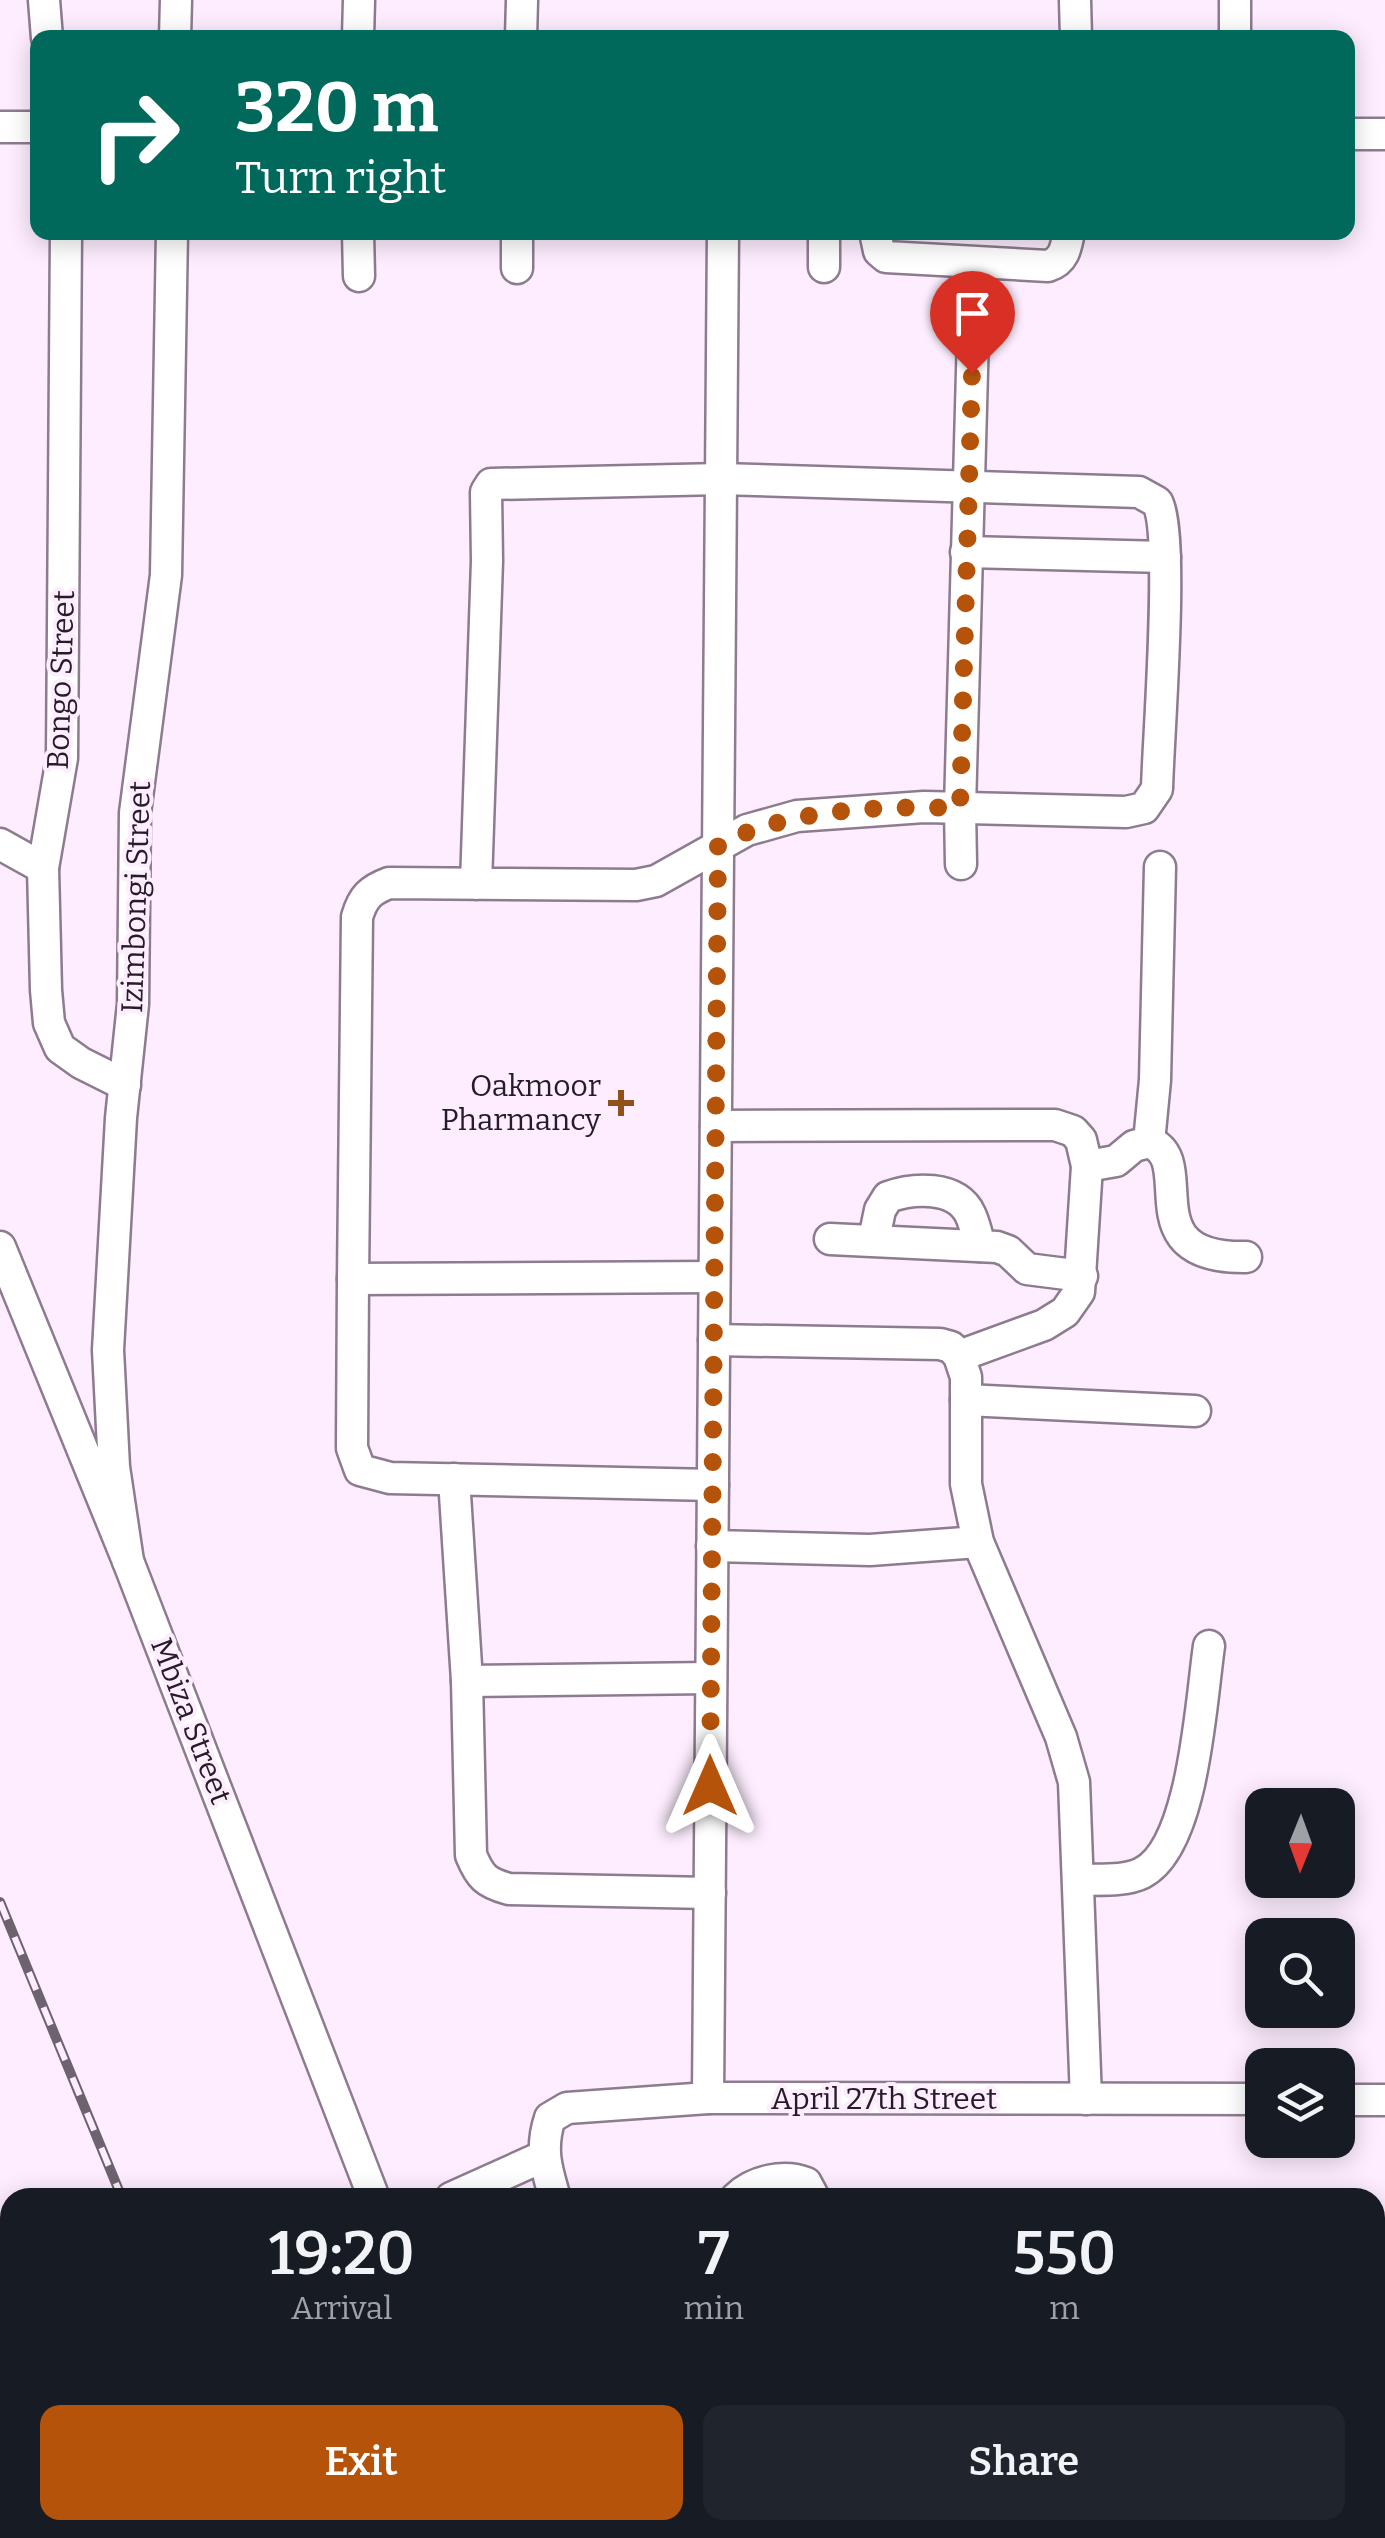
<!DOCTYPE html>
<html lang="en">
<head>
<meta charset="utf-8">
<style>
	:root { --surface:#171b24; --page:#20242c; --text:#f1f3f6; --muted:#9ea1a6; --accent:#b45309 }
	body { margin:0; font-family:Bitter,serif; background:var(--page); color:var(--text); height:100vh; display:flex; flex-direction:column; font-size:38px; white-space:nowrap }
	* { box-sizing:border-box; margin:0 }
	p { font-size:32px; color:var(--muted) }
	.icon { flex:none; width:55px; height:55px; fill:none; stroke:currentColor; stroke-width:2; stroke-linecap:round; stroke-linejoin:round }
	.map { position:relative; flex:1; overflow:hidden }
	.panel { position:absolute; left:0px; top:2188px; width:1385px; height:352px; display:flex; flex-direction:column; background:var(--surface); border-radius:30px 30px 0 0; box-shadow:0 5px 25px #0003 }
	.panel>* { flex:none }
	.hud { position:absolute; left:30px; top:30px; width:1325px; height:210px; border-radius:20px; box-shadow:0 5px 25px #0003; background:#00695c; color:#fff; overflow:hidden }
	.needle { width:65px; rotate:181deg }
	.buttons { position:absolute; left:1245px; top:1788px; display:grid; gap:20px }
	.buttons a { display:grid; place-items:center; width:110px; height:110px; border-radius:20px; background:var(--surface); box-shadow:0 5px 25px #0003; font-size:50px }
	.pin { position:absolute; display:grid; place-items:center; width:85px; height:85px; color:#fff; margin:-102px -42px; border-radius:50% 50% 50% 0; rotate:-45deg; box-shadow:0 0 10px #0007 }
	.pin .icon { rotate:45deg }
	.me { position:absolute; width:110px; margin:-55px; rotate:0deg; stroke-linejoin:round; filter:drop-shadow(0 0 8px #0008) }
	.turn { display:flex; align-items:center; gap:35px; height:210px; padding:0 40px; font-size:45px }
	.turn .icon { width:130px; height:130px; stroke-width:2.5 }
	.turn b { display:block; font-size:70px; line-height:85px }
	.eta { display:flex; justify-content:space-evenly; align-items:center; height:170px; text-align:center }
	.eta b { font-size:60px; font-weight:600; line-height:70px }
	.button { display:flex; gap:20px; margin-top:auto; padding:20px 40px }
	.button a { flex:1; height:115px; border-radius:20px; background:var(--accent); color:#fff; font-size:40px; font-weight:600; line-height:115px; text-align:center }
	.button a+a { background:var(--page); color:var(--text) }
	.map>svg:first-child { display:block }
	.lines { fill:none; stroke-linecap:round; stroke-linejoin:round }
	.minor-casing { stroke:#8d7b8f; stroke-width:35 }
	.major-casing { stroke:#8d7b8f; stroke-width:42 }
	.minor { stroke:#fff; stroke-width:30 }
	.major { stroke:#fff; stroke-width:38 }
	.rail-casing { stroke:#6d636e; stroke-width:10 }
	.rail { stroke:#fdedfe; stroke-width:6; stroke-dasharray:19; stroke-linecap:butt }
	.route { stroke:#b45309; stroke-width:18; stroke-dasharray:0 32.4 }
	.poi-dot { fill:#905019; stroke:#fdedfe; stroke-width:4 }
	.labels { text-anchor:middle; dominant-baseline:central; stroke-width:8; stroke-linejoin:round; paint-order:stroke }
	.street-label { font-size:30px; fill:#241d25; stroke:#fdedfe }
	.poi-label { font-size:30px; fill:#241d25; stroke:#fdedfe; text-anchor:end }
</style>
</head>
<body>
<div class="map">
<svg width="1385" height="2538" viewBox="0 0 1385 2538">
	<rect width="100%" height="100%" fill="#fdedfe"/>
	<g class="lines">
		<defs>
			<g id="minor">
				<path d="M44,0L47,38"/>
				<path d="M1075,0L1076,38"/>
				<path d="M175,38L176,0"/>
				<path d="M358,38L359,0"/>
				<path d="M521,38L522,0"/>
				<path d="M1235,38V0"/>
				<path d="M0,127H38"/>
				<path d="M1348,134H1385"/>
				<path d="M66,232L62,758L43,868L46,990L49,1023L60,1048L81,1063L125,1085"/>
				<path d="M358,232L359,276"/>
				<path d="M875,232L879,251L886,257L1048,266C1064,261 1066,248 1069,232"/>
				<path d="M824,267V232"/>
				<path d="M517,268V232"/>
				<path d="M966,552L1165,557"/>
				<path d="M0,844L43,868"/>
				<path d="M961,864L960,808L973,335"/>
				<path d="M476,884L487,561L486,492L491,484L721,479L1139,492L1157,502C1175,532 1158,740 1157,789L1144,808L1126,812L924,807L797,816L747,830L656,881L636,885L389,883C370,890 363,897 357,917L353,1279L714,1277"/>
				<path d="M716,1126L1055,1125L1073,1131L1081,1140L1087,1166L1079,1292L1065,1312L1044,1325L959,1356"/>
				<path d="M1149,1142C1200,1160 1128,1259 1246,1257"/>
				<path d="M1087,1166L1116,1161L1134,1146L1149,1142L1155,1080L1160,867"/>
				<path d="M830,1239L997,1247L1008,1251L1027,1269L1082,1276"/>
				<path d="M874,1239L880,1210L888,1197C913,1188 956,1185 970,1214C975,1224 977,1236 980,1246"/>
				<path d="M0,1247L128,1561L374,2198"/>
				<path d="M353,1279L352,1448L360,1470L390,1478L713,1485"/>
				<path d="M714,1340L940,1344L951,1347L959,1356L966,1377V1484L978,1542L1061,1737L1074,1782L1086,2099"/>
				<path d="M966,1400L1195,1411"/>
				<path d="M454,1479L467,1681L471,1855C480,1877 486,1883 509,1889L710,1893"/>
				<path d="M712,1546L870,1550L978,1542"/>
				<path d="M128,1561L114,1467L108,1350L121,1118L133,1004L135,813L166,575L172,232"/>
				<path d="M467,1681L711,1678"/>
				<path d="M1079,1880C1098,1879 1124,1882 1142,1873C1194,1847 1201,1700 1209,1646"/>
				<path d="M708,2098L723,232"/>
				<path d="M1338,2100H1385"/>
				<path d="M451,2198L542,2157"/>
				<path d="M555,2198C546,2168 540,2148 550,2118L567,2108L708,2098L1262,2099"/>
				<path d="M736,2198C753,2181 784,2174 806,2183L814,2198"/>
				<path d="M473,2530L475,2538"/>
				<path d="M666,2530L669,2538"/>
				<path d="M827,2530L830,2538"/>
				<path d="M919,2530L921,2538"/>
			</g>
			<g id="major">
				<path d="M1375,2481L1385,2473"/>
				<path d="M1274,2538L1288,2530"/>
			</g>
		</defs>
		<use href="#minor" class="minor-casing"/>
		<use href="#major" class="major-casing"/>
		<use href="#minor" class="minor"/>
		<use href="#major" class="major"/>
		<defs>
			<g id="rail">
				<path d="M0,1902L122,2198"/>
				<path d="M240,2530L242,2538"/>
			</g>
		</defs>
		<use href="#rail" class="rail-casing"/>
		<use href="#rail" class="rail"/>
	</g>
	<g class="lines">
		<path class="route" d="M710,1786L718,845C791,808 879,806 960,808L972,373"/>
	</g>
	<path class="poi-dot" d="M616 1088h10v10h10v10h-10v10h-10v-10h-10v-10h10z"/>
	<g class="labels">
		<g class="street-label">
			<text transform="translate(61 680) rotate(-88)">Bongo Street</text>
			<text transform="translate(136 897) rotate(-88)">Izimbongi Street</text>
			<text transform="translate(191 1721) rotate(69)">Mbiza Street</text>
			<text x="884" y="2099">April 27th Street</text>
		</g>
		<g class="poi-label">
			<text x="601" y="1086">Oakmoor<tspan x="601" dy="34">Pharmancy</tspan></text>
		</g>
	</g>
</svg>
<div class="buttons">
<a><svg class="needle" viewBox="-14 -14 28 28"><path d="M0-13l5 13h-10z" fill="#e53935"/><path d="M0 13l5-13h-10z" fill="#9ea1a6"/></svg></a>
<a><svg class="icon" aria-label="search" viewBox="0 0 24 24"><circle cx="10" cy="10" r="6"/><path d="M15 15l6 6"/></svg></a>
<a><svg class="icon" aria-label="layers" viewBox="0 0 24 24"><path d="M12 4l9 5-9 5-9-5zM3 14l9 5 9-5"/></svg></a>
</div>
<div class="pin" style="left:972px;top:373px;background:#d93025"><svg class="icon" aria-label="arrive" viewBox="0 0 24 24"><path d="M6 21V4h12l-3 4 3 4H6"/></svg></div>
<svg class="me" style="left:710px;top:1786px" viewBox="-20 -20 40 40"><path d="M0-17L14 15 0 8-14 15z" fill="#b45309" stroke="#fff" stroke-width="4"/></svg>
<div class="hud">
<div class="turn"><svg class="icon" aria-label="right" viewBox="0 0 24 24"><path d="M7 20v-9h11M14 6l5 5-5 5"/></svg><div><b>320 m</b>Turn right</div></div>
</div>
<section class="panel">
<div class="eta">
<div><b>19:20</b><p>Arrival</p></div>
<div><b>7</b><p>min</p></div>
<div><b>550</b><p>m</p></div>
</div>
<div class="button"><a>Exit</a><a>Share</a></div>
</section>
</div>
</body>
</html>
